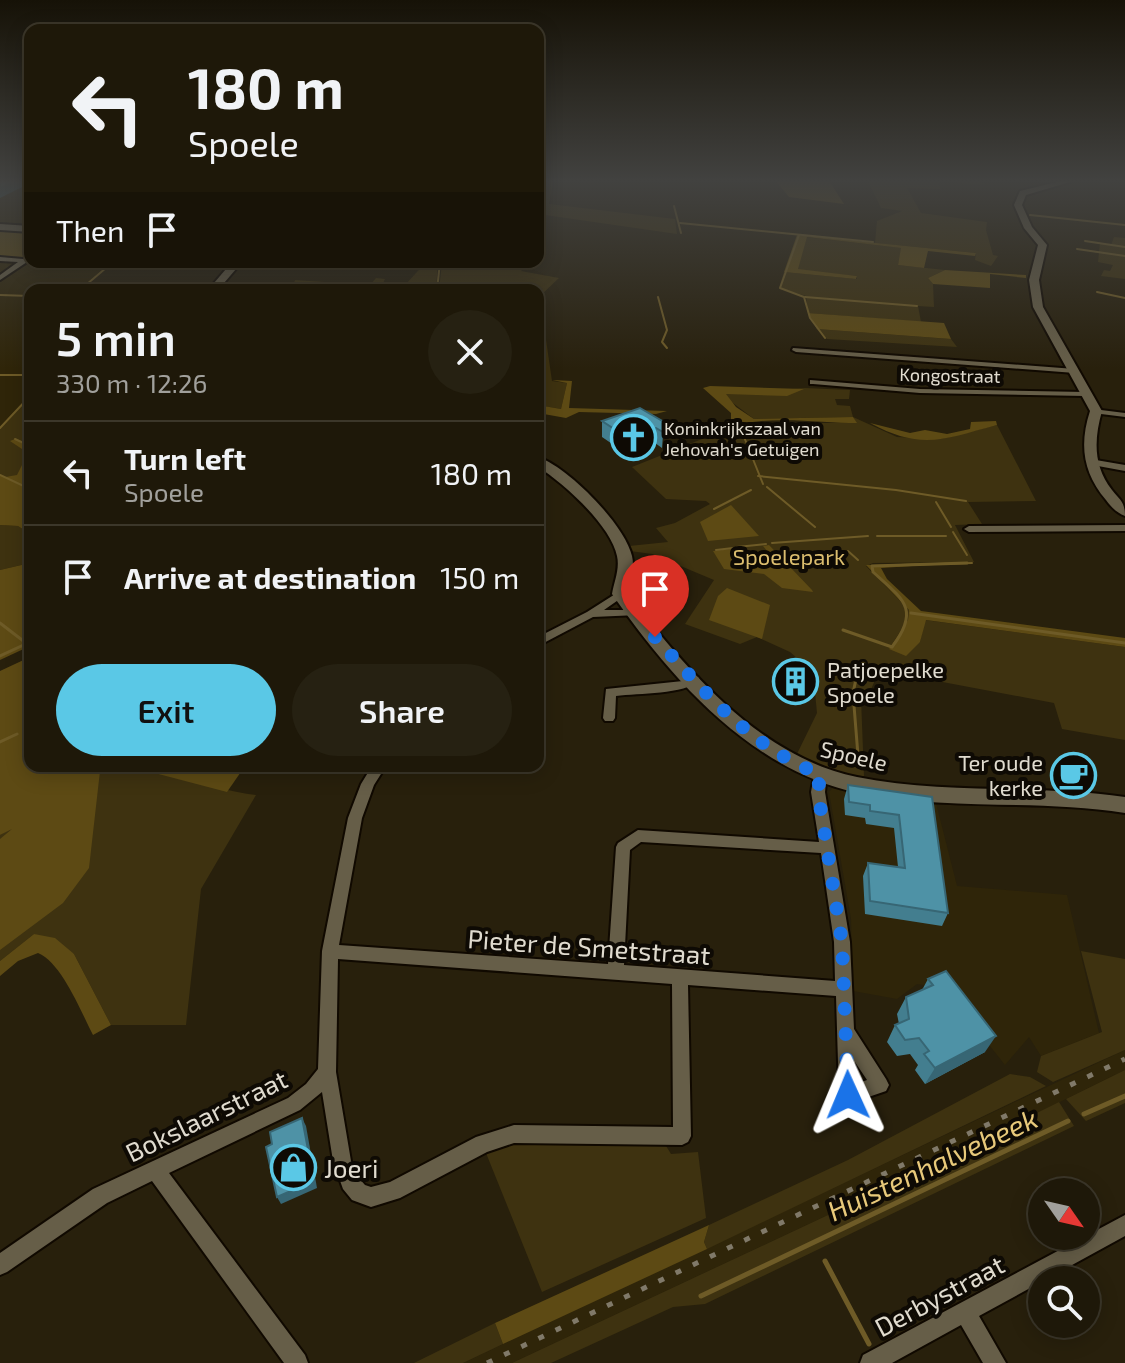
<!DOCTYPE html>
<html lang="en">
<head>
<meta charset="utf-8">
<style>
	:root { --surface:#1e1809; --page:#262112; --text:#f1f3f6; --muted:#a1a09c; --line:#3c372a; --accent:#5ac8e6 }
	body { margin:0; font-family:"Exo 2",sans-serif; background:var(--page); color:var(--text); height:100vh; display:flex; flex-direction:column; font-size:30px; white-space:nowrap }
	* { box-sizing:border-box; margin:0 }
	p { font-size:26px; color:var(--muted) }
	.icon { flex:none; width:44px; height:44px; fill:none; stroke:currentColor; stroke-width:2; stroke-linecap:round; stroke-linejoin:round }
	.map { position:relative; flex:1; overflow:hidden }
	.details { position:absolute; left:24px; top:284px; width:520px; height:488px; display:flex; flex-direction:column; background:var(--surface); border-radius:16px; box-shadow:0 4px 20px #0003,0 0 0 2px var(--line) }
	.details>* { flex:none }
	.guide { position:absolute; left:24px; top:24px; width:520px; height:244px; border-radius:16px; box-shadow:0 4px 20px #0003,0 0 0 2px var(--line); background:#1e1809; color:var(--text); overflow:hidden }
	.needle { width:52px; rotate:124deg }
	.tools { position:absolute; left:1028px; top:1178px; display:grid; gap:16px }
	.tools a { display:grid; place-items:center; width:72px; height:72px; border-radius:50%; background:var(--surface); box-shadow:0 4px 20px #0003,0 0 0 2px var(--line); font-size:40px }
	.pin { position:absolute; display:grid; place-items:center; width:68px; height:68px; color:#fff; margin:-82px -34px; border-radius:50% 50% 50% 0; rotate:-45deg; box-shadow:0 0 8px #0007 }
	.pin .icon { rotate:45deg }
	.me { position:absolute; width:88px; margin:-44px; rotate:359deg; stroke-linejoin:round; filter:drop-shadow(0 0 6px #0008) }
	.turn { display:flex; align-items:center; gap:28px; height:168px; padding:0 32px; font-size:36px }
	.turn .icon { width:104px; height:104px; stroke-width:2.5 }
	.turn b { display:block; font-size:56px; line-height:68px }
	.then { display:flex; align-items:center; height:76px; padding:0 32px; background:#0003; gap:16px; font-size:30px }
	.round { display:grid; place-items:center; flex:none; width:84px; height:84px; border-radius:42px; background:var(--page) }
	.overview { display:flex; align-items:center; justify-content:space-between; height:136px; padding:0 32px }
	h1 { font-size:48px; font-weight:600; line-height:60px }
	.cta { display:flex; gap:16px; margin-top:auto; padding:16px 32px }
	.cta a { flex:1; height:92px; border-radius:48px; background:var(--accent); color:#111; font-size:32px; font-weight:600; line-height:92px; text-align:center }
	.cta a+a { background:var(--page); color:var(--text) }
	ul { padding:0; list-style:none }
	li { display:flex; align-items:center; gap:24px; height:104px; padding:0 32px; border-top:2px solid var(--line) }
	li div { flex:1 }
	li b { display:block; font-size:30px }
	li em { font-style:normal }
	.map>svg:first-child { display:block }
	.built { fill:#2f2509 }
	.green { fill:#3e3210 }
	.forest { fill:#5d4a14 }
	.lines { fill:none; stroke-linecap:round; stroke-linejoin:round }
	.stream-far2 { stroke:#6e5b27; stroke-width:2 }
	.stream-far1 { stroke:#6e5b27; stroke-width:3 }
	.stream { stroke:#6e5b27; stroke-width:5 }
	.street-casing { stroke:#100900; stroke-width:4 }
	.secondary-casing { stroke:#100900; stroke-width:4 }
	.street { fill:#665e48; fill-rule:evenodd }
	.secondary { fill:#665e48; fill-rule:evenodd }
	.rail { stroke:#807969; stroke-width:5; stroke-dasharray:6 13; stroke-linecap:butt }
	.wall { fill:#437e8f }
	.shaded-wall { fill:#376674 }
	.building { fill:#4e92a6; stroke:#376674; stroke-width:2 }
	.route { stroke:#1a73e8; stroke-width:14; stroke-dasharray:0 25.2 }
	.labels { text-anchor:middle; dominant-baseline:central; stroke-width:8; stroke-linejoin:round; paint-order:stroke }
	.far-street-label { font-size:18px; fill:#e0dbcf; stroke:#0e0a04 }
	.far-poi-label { font-size:18px; fill:#e0dbcf; stroke:#0e0a04; text-anchor:start }
	.park-label { font-size:22px; fill:#dbbd6e; stroke:#0e0a04 }
	.poi-label { font-size:22px; fill:#e0dbcf; stroke:#0e0a04; text-anchor:start }
	.street-label { font-size:22px; fill:#e0dbcf; stroke:#0e0a04 }
	.near-street-label { font-size:26px; fill:#e0dbcf; stroke:#0e0a04 }
	.near-poi-label { font-size:26px; fill:#e0dbcf; stroke:#0e0a04; text-anchor:start }
	.near-water-label { font-size:28px; font-style:italic; fill:#e8c97a; stroke:#0e0a04 }
</style>
</head>
<body>
<div class="map">
<svg width="1125" height="1363" viewBox="0 0 1125 1363">
	<rect width="100%" height="100%" fill="#28200c"/>
	<g class="built">
		<path d="M0,179H30V227L0,226Z"/>
		<path d="M0,257L30,259V262L110,263L79,290H30V395L0,427Z"/>
		<path d="M833,788L936,803L957,886L1067,895L1099,1033L1041,1056L1029,1037L1005,1065L944,988L917,984L897,999L853,991L851,919L829,792Z"/>
		<path d="M1125,1050V1070L877,1192L512,1363H463Z"/>
	</g>
	<g class="green">
		<path d="M538,179H597L594,183L553,181L549,204L675,219L677,234L538,214Z"/>
		<path d="M867,179H979L985,185L939,181L940,189L907,188L921,213L987,222L986,230L993,255L998,256L991,266L975,260L976,253L875,243L877,221L902,211L881,208Z"/>
		<path d="M806,237L902,248L898,265L945,270L928,278L933,284L934,307L918,306L921,322L808,313L806,296L779,288L784,272L857,279V276L797,270Z"/>
		<path d="M1114,237L1125,238V279L1101,276L1104,270L1110,271L1113,265L1098,262L1100,243L1111,245Z"/>
		<path d="M426,262H438L436,290H292L295,280L370,285L376,278L385,279L383,283L406,284Z"/>
		<path d="M442,262H530L521,271L559,278L538,298V290H439Z"/>
		<path d="M538,312H542L552,381L567,383L561,409L538,405Z"/>
		<path d="M817,329L951,339L957,347L827,339Z"/>
		<path d="M805,388L850,390L849,399H835L837,405L850,406L853,417L897,437L941,439L997,425L1036,501L968,502L982,524L955,525L974,562L873,563L866,566L909,610L908,620L889,649L920,642L925,620L1125,647V740L1062,729L1054,703L879,670L868,697L861,698L864,776L855,777L854,780L795,758L817,713L813,672L790,652L757,637L740,644L685,624L714,580L652,554L630,551L629,546L668,542L656,528L675,523L710,504L706,501L666,499L632,467L742,423H856L853,417L754,419L725,397L726,394Z"/>
		<path d="M30,395V416L25,420V430L30,433V446L15,439L28,453L18,476L5,477L0,475V427Z"/>
		<path d="M0,525L18,526L30,534V563L0,570Z"/>
		<path d="M107,766C157,766 206,789 256,795L201,889L186,1025H111L74,954L34,934L0,961V835L58,800Z"/>
		<path d="M1081,951L1125,959V1050L1053,1082L1037,1072L1041,1056L1102,1032Z"/>
		<path d="M1125,1070V1103L1086,1121L1066,1099Z"/>
		<path d="M1010,1074L1030,1077L1046,1086L707,1249L704,1242L709,1225L848,1160Z"/>
		<path d="M1059,1102L1074,1126L705,1304L673,1307L551,1363H512L877,1192Z"/>
		<path d="M516,1140L663,1141L671,1154L698,1152L706,1218L542,1292L486,1153Z"/>
		<path d="M495,1323L503,1344L463,1363H414Z"/>
	</g>
	<g class="forest">
		<path d="M774,179H836H828L844,204L789,197Z"/>
		<path d="M0,228L30,230V259L0,257Z"/>
		<path d="M797,235L976,253L975,256L928,251L924,268L898,265L901,248L807,237L798,269L857,276L856,279L784,272Z"/>
		<path d="M945,270L1026,275V278L990,274V288L933,284L928,278Z"/>
		<path d="M808,313L944,323L951,339L817,329Z"/>
		<path d="M552,380L572,381L569,408L667,411L656,414L579,412L566,418L538,413V405L561,409L567,383Z"/>
		<path d="M710,386L804,389L787,396L726,394L736,407L754,419L853,417L857,423C821,423 762,414 731,428V413L703,388Z"/>
		<path d="M996,421L997,425C944,439 922,451 870,423L910,433L925,430L947,434L970,429L971,422Z"/>
		<path d="M15,439L30,446V534L18,526L0,525V475L5,477L17,475L28,453L10,441Z"/>
		<path d="M731,505L759,536L708,541L700,522Z"/>
		<path d="M769,545L812,590L813,592L782,588L764,574L724,569L713,551L731,549L741,566L777,563L763,546Z"/>
		<path d="M974,562L881,568L887,579L921,611L1125,638V647L926,620L920,642L906,656L889,649L908,620L909,610L866,565Z"/>
		<path d="M30,563V646L0,660V570Z"/>
		<path d="M727,588L770,605L762,639L709,620L718,596Z"/>
		<path d="M30,657V766H107L100,771L89,868L63,903L0,950V839L12,829L0,835V671Z"/>
		<path d="M128,766H245L227,792Z"/>
		<path d="M34,934L55,938L74,954L111,1025L93,1035C81,1012 62,963 38,953L18,961L0,976V961Z"/>
		<path d="M709,1225L704,1242L707,1249L503,1344L495,1323Z"/>
	</g>
	<g class="lines">
		<g class="stream-far2">
			<path d="M674,206L681,233"/>
			<path d="M1030,215L1125,225"/>
			<path d="M680,223L873,242"/>
			<path d="M799,235L780,288L804,297L810,318L825,338"/>
			<path d="M1085,241L1125,247"/>
			<path d="M1077,249L1125,256"/>
			<path d="M80,290L113,262"/>
			<path d="M437,290L440,262"/>
			<path d="M1097,292L1125,298"/>
			<path d="M0,295L30,296"/>
			<path d="M658,297L667,330L662,342L667,348"/>
			<path d="M805,297L917,306"/>
			<path d="M0,375H30"/>
			<path d="M738,422L763,484"/>
			<path d="M0,428L30,396"/>
			<path d="M15,439L30,446"/>
			<path d="M0,475L30,489"/>
			<path d="M758,476L896,490L966,501"/>
			<path d="M767,487L815,527"/>
			<path d="M936,502L951,527"/>
			<path d="M714,509L751,490"/>
			<path d="M953,532L967,555"/>
			<path d="M877,536H946"/>
			<path d="M772,543L868,536"/>
			<path d="M737,547L766,544"/>
			<path d="M716,550L733,548"/>
			<path d="M848,551L858,560"/>
			<path d="M900,565L972,563"/>
		</g>
		<g class="stream-far1">
			<path d="M911,613L1125,643"/>
			<path d="M0,623L26,643"/>
			<path d="M843,630L892,647C921,609 903,599 873,572L872,566L967,563"/>
			<path d="M0,656L30,642"/>
			<path d="M856,679L853,693L859,768"/>
			<path d="M0,742L17,734"/>
		</g>
		<g class="stream">
			<path d="M1084,1114L1125,1096"/>
			<path d="M825,1261L869,1344"/>
			<path d="M701,1296L1068,1121"/>
		</g>
		<defs>
			<g id="street">
				<path d="M30,255V260L0,280V275L18,262L0,261V257L23,259Z"/>
				<path d="M793,348L1075,369L1079,371L1075,373L796,352L792,350Z"/>
				<path d="M810,380L920,389L1085,392L1089,394L1085,396L920,393L813,384H810Z"/>
				<path d="M1093,409L1125,413V417L1093,413Z"/>
				<path d="M1090,459L1125,465V471L1087,464V460Z"/>
				<path d="M1125,525V531L969,532L964,529L969,526Z"/>
				<path d="M620,591L624,592L625,594L624,596L604,610H634L640,613L638,615L593,617L538,646V637L587,612Z"/>
				<path d="M694,676L698,677L700,680C684,695 639,693 616,696L615,718L613,721H605L603,718L606,689L683,681Z"/>
				<path d="M372,766H386L374,785L362,818L339,945L608,964L616,847L618,843L638,830L819,842L811,792L815,770H825L827,774L825,792L850,942L854,1029L886,1079L889,1085L886,1091L848,1104L842,1101L839,1095L836,996L688,985L691,1136L688,1142L682,1145L514,1143L487,1152L400,1198L371,1207L352,1200L343,1189L333,1161L322,1092L300,1110L169,1173L305,1355L308,1363H284L152,1181L107,1203L7,1272L0,1275V1253L93,1189L288,1098L306,1084L318,1069L322,951L348,818L361,784ZM641,842L821,853L834,942L835,981L624,965L630,850ZM338,959L672,984L673,1127L514,1125L476,1137L390,1182L371,1187L365,1185L357,1176L351,1161L336,1072ZM855,1062L867,1080L856,1084Z"/>
				<path d="M1125,1215V1236L979,1316L1006,1363H983L961,1325L892,1363H860L863,1355Z"/>
			</g>
			<g id="secondary">
				<path d="M1069,179H1080L1026,195L1022,205L1032,227L1047,245L1039,280L1043,307L1102,411C1094,439 1093,466 1112,490C1120,500 1125,502 1125,516C1117,513 1111,507 1106,500C1083,473 1079,445 1090,411L1033,307L1029,280L1038,245L1024,228L1014,205L1020,191Z"/>
				<path d="M0,224L30,226V232L0,230Z"/>
				<path d="M232,262H242L218,290H208Z"/>
				<path d="M538,457C568,467 625,525 632,556C635,568 630,582 628,594C686,669 759,757 857,777C944,795 1037,784 1125,797V813C1037,799 945,811 858,793C751,770 672,680 612,594C614,582 620,569 617,556C611,526 564,483 538,467Z"/>
			</g>
		</defs>
		<use href="#street" class="street-casing"/>
		<use href="#secondary" class="secondary-casing"/>
		<use href="#street" class="street"/>
		<use href="#secondary" class="secondary"/>
		<path class="rail" d="M487,1363L1125,1059"/>
	</g>
	<g class="wall">
		<path d="M602,421L664,422L662,448L655,443L627,454L602,437Z"/>
		<path d="M780,672L816,674L813,683L796,696L778,681Z"/>
		<path d="M848,785L932,797L948,913L942,926L865,914L863,876L868,863L898,867L894,828L866,824L865,818L845,815L844,799Z"/>
		<path d="M928,979L985,1052L925,1084L915,1070L918,1065L910,1054L897,1056L887,1042L895,1025L899,1024L897,1014L906,997L922,990Z"/>
	</g>
	<g class="shaded-wall">
		<path d="M19,179H30V183L0,198V188Z"/>
		<path d="M656,428L655,443L627,454L628,438Z"/>
		<path d="M816,674L813,683L796,696L798,687Z"/>
		<path d="M996,1036L985,1052L925,1084L935,1068Z"/>
		<path d="M302,1118L306,1126L317,1188L281,1204L277,1197Z"/>
	</g>
	<g class="building">
		<path d="M0,179H19L0,188Z"/>
		<path d="M640,408L664,422L663,432L656,428L628,438L602,421Z"/>
		<path d="M804,661L816,674L798,687L780,672Z"/>
		<path d="M848,785L932,797L948,913L870,901L868,863L905,868L899,815L870,811V805L849,802Z"/>
		<path d="M946,971L996,1036L935,1068L924,1054L929,1051L919,1038L905,1040L895,1025L909,1019L906,997L933,985L928,979Z"/>
		<path d="M302,1118L314,1181L277,1197L266,1147L272,1144L270,1132Z"/>
	</g>
	<linearGradient id="sky" x2="0" y2="1"><stop stop-color="#161207"/><stop offset="0.49" stop-color="#424240"/><stop offset="1" stop-color="#424240" stop-opacity="0"/></linearGradient>
	<rect width="1125" height="369" fill="url(#sky)"/>
	<g class="lines">
		<path class="route" d="M655,637C703,690 751,748 820,774L818,792L842,942L848,1095"/>
	</g>
	<defs>
		<symbol id="church-ring" viewBox="-11 -11 22 22"><circle r="9.5" fill="#0e0a04" stroke="#5ac8e6" stroke-width="1.5"/><path d="M-1.2-6h2.4v3.5h3.3v2.4h-3.3V6h-2.4V-.1h-3.3v-2.4h3.3Z" fill="#5ac8e6"/></symbol>
		<symbol id="building-ring" viewBox="-11 -11 22 22"><circle r="9.5" fill="#0e0a04" stroke="#5ac8e6" stroke-width="1.5"/><path d="M-4-6H4V6H1V3H-1V6H-4ZM-2.5-4.3h1.7v1.8h-1.7ZM.8-4.3h1.7v1.8H.8ZM-2.5-1h1.7V.8h-1.7ZM.8-1h1.7V.8H.8Z" fill="#5ac8e6"/></symbol>
		<symbol id="cafe-ring" viewBox="-11 -11 22 22"><circle r="9.5" fill="#0e0a04" stroke="#5ac8e6" stroke-width="1.5"/><path d="M-5.5-4.5H6V0H3Q3 3.5 0 3.5H-2.5Q-5.5 3.5-5.5 0ZM3-3.2v2h1.7v-2ZM-6 4.5H4V6H-6Z" fill="#5ac8e6"/></symbol>
		<symbol id="shop-ring" viewBox="-11 -11 22 22"><circle r="9.5" fill="#0e0a04" stroke="#5ac8e6" stroke-width="1.5"/><path d="M-5-2.5h2.3a2.7 3.5 0 0 1 5.4 0H5L5.5 6h-11ZM-1.5-2.5h3a1.5 2.3 0 0 0-3 0Z" fill="#5ac8e6"/></symbol>
	</defs>
	<g fill-rule="evenodd">
		<use href="#church-ring" x="608" y="412" width="51" height="51"/>
		<use href="#building-ring" x="770" y="656" width="51" height="51"/>
		<use href="#cafe-ring" x="1048" y="750" width="51" height="51"/>
		<use href="#shop-ring" x="268" y="1142" width="51" height="51"/>
	</g>
	<g class="labels">
		<g class="far-street-label">
			<text transform="translate(950 375) rotate(1)">Kongostraat</text>
		</g>
		<g class="far-poi-label">
			<text x="664" y="428">Koninkrijkszaal van<tspan x="664" dy="21">Jehovah's Getuigen</tspan></text>
		</g>
		<g class="park-label">
			<text x="789" y="556">Spoelepark</text>
		</g>
		<g class="poi-label">
			<text x="827" y="669">Patjoepelke<tspan x="827" dy="25">Spoele</tspan></text>
			<text x="1043" y="762" text-anchor="end">Ter oude<tspan x="1043" dy="25">kerke</tspan></text>
		</g>
		<g class="street-label">
			<text transform="translate(854 755) rotate(13)">Spoele</text>
		</g>
		<g class="near-street-label">
			<text transform="translate(589 946) rotate(4)">Pieter de Smetstraat</text>
			<text transform="translate(206 1115) rotate(-26)">Bokslaarstraat</text>
			<text transform="translate(939 1295) rotate(-28)">Derbystraat</text>
		</g>
		<g class="near-poi-label">
			<text x="324" y="1167">Joeri</text>
		</g>
		<g class="near-water-label">
			<text transform="translate(932 1164) rotate(-25)">Huistenhalvebeek</text>
		</g>
	</g>
</svg>
<div class="tools">
<a><svg class="needle" viewBox="-14 -14 28 28"><path d="M0-13l5 13h-10z" fill="#e53935"/><path d="M0 13l5-13h-10z" fill="#a1a09c"/></svg></a>
<a><svg class="icon" aria-label="search" viewBox="0 0 24 24"><circle cx="10" cy="10" r="6"/><path d="M15 15l6 6"/></svg></a>
</div>
<div class="pin" style="left:655px;top:637px;background:#d93025"><svg class="icon" aria-label="arrive" viewBox="0 0 24 24"><path d="M6 21V4h12l-3 4 3 4H6"/></svg></div>
<svg class="me" style="left:848px;top:1095px" viewBox="-20 -20 40 40"><path d="M0-17L14 15 0 8-14 15z" fill="#1a73e8" stroke="#fff" stroke-width="4"/></svg>
<div class="guide">
<div class="turn"><svg class="icon" aria-label="left" viewBox="0 0 24 24"><path d="M17 20v-9H6M10 6l-5 5 5 5"/></svg><div><b>180 m</b>Spoele</div></div>
<div class="then">Then<svg class="icon" aria-label="arrive" viewBox="0 0 24 24"><path d="M6 21V4h12l-3 4 3 4H6"/></svg></div>
</div>
<section class="details">
<div class="overview"><div><h1>5 min</h1><p>330 m · 12:26</p></div><a class="round"><svg class="icon" aria-label="close" viewBox="0 0 24 24"><path d="M6 6l12 12M18 6L6 18"/></svg></a></div>
<ul>
<li><svg class="icon" aria-label="left" viewBox="0 0 24 24"><path d="M17 20v-9H6M10 6l-5 5 5 5"/></svg><div><b>Turn left</b><p>Spoele</p></div><em>180 m</em></li>
<li><svg class="icon" aria-label="arrive" viewBox="0 0 24 24"><path d="M6 21V4h12l-3 4 3 4H6"/></svg><div><b>Arrive at destination</b></div><em>150 m</em></li>
</ul>
<div class="cta"><a>Exit</a><a>Share</a></div>
</section>
</div>
</body>
</html>
